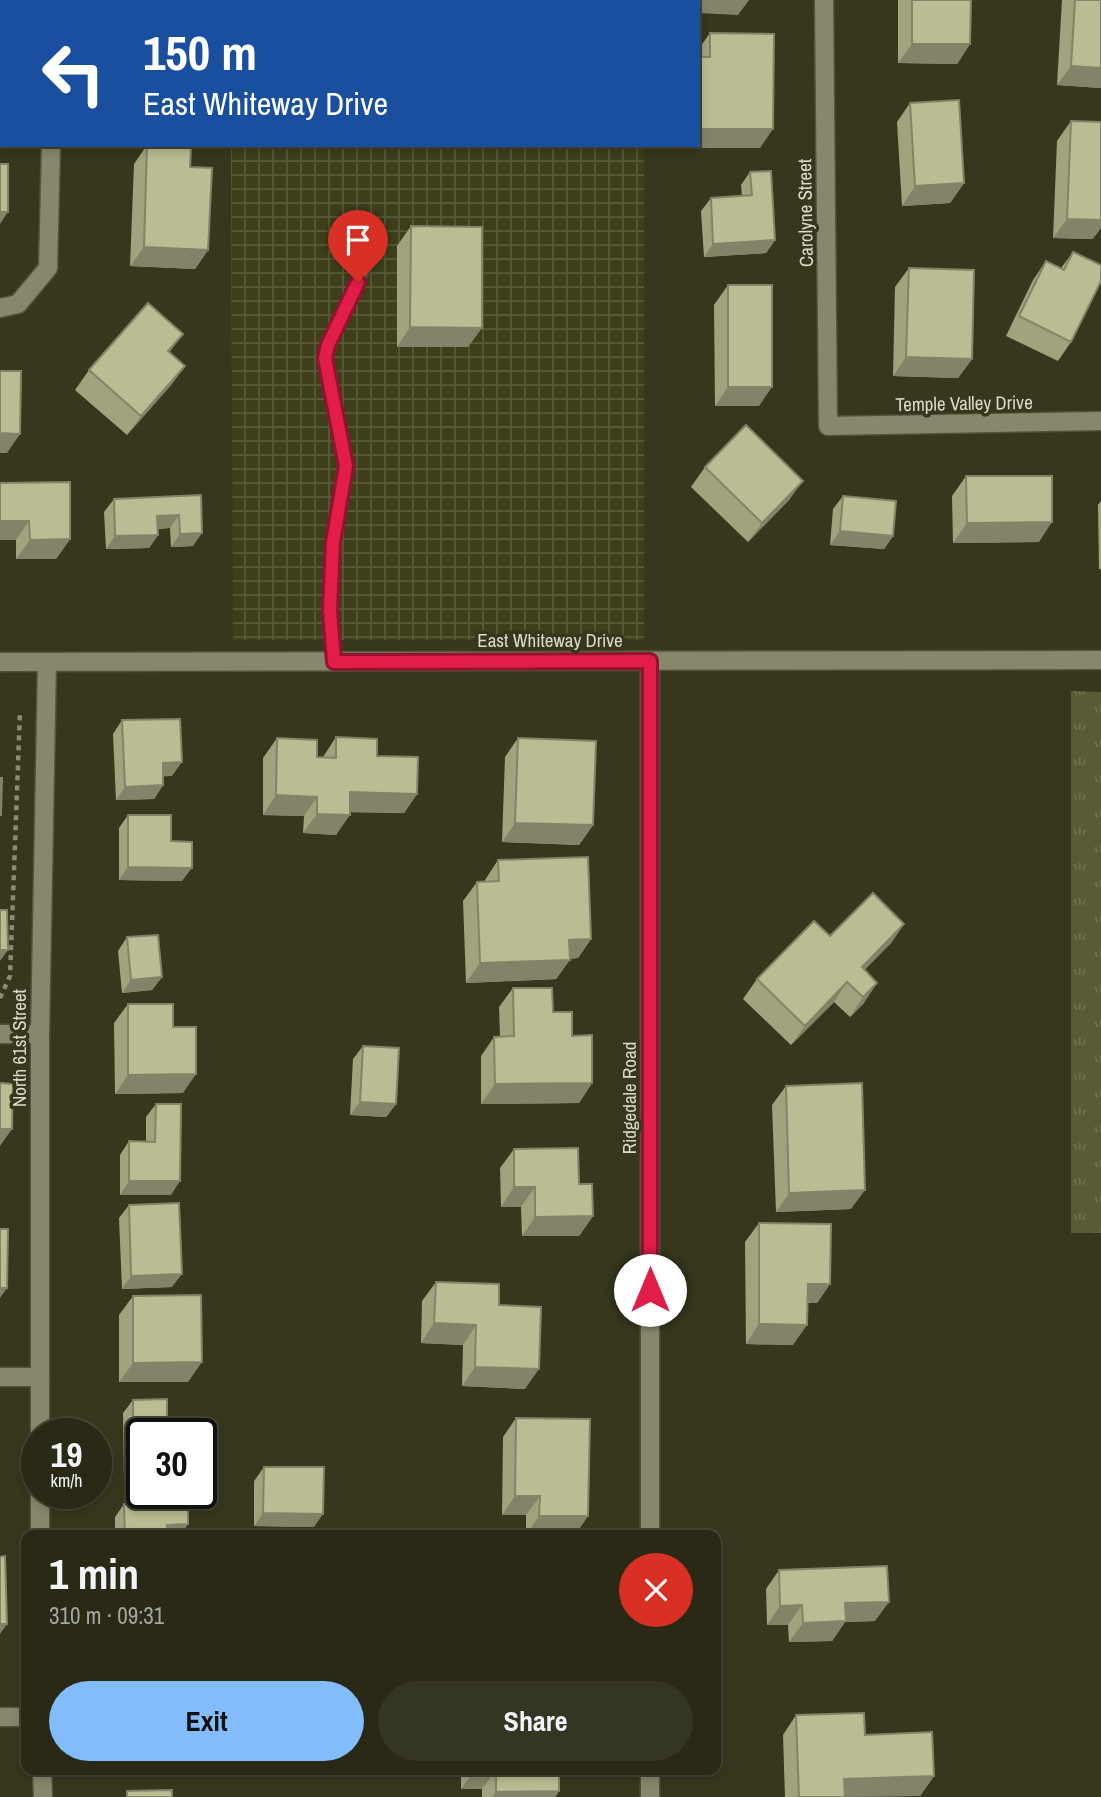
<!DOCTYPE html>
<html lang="en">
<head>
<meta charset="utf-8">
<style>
	:root { --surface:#292916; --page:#353523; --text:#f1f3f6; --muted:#a5a6a1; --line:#454535; --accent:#83bcfb }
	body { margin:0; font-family:"Archivo Narrow",sans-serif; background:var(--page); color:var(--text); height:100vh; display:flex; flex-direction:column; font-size:26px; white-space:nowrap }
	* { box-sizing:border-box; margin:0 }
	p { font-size:23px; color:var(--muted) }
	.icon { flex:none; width:38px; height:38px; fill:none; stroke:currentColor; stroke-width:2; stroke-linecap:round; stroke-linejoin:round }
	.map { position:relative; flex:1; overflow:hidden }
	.side { position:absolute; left:21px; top:1530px; width:700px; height:245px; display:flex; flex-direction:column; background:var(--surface); border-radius:14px; box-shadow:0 4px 10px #0003,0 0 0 2px var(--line) }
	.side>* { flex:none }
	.hud { position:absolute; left:0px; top:0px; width:700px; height:147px; box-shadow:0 4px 10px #0003,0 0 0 2px var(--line); background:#1a4fa0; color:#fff; overflow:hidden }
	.speed { position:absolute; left:21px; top:1418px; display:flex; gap:14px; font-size:35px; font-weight:700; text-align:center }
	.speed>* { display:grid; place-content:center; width:91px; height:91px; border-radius:50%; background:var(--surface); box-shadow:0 4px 10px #0003,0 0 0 2px var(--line); line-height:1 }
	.speed small { font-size:18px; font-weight:400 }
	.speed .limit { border:4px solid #111; border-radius:10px; background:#fff; color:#111 }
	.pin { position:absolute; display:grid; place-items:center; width:60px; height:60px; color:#fff; margin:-72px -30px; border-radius:50% 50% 50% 0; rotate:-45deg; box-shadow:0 0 7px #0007 }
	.pin .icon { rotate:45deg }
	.me { position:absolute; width:77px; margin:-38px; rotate:0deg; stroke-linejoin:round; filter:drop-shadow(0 0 5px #0008) }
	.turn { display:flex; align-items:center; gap:24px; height:147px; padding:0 28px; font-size:32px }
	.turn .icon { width:91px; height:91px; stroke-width:2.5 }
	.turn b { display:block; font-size:49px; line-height:60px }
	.round { display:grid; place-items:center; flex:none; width:74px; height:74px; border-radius:37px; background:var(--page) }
	.summary { display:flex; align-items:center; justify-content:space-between; height:119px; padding:0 28px }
	h1 { font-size:42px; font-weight:800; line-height:52px }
	.primary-button { display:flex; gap:14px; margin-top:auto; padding:14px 28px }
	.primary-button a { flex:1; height:80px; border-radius:42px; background:var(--accent); color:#111; font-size:28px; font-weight:800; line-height:80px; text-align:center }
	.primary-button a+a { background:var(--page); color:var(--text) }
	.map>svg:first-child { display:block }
	.industrial { fill:url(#industrial-grid) }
	.park { fill:url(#park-tufts) }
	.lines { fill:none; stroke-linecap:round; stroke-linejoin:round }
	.service-casing { stroke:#53533c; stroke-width:14 }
	.minor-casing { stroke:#53533c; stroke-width:21 }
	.path { stroke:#8b8b77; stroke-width:4.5; stroke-dasharray:5 5; stroke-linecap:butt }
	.service { stroke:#87886b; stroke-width:10 }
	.minor { stroke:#87886b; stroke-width:18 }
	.wall { fill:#a1a27e }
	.shaded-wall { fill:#838467 }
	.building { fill:#bbbc93; stroke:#838467; stroke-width:2 }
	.route-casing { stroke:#92132f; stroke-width:18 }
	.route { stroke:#e11d48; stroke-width:12 }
	.labels { text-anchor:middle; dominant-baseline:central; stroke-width:7; stroke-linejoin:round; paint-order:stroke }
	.street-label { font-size:19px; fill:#d9daca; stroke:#37371d }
</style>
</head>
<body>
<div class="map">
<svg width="1101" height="1797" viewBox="0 0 1101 1797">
	<defs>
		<pattern id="industrial-grid" width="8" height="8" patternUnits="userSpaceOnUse" patternTransform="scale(1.75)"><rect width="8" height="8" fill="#3e3e1b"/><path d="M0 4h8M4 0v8" fill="none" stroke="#59593b"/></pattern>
		<pattern id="park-tufts" width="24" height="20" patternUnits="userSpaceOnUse" patternTransform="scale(1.75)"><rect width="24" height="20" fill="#5a5b36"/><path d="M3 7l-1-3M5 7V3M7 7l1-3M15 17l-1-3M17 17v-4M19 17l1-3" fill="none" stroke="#717252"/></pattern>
	</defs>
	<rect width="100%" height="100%" fill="#37371d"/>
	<g class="industrial">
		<rect x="231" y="0" width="413" height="2"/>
		<path d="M231,145H644V640H233Z"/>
	</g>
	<path class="park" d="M1071,691L1101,692V1233H1071Z"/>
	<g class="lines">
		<defs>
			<path id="service" d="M334,662L330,610L333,542L346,466L325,358L328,345L368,261"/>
			<g id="minor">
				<path d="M34,0L37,2"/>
				<path d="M824,0L828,426L1101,421"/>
				<path d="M0,308L18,304L48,268L51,145"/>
				<path d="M650,661V1535"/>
				<path d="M0,662L1101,660"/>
				<path d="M0,1034H40"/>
				<path d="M0,1377H40"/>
				<path d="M40,1433V1034L47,662"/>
				<path d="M40,1493V1535"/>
				<path d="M0,1717H26"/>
				<path d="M42,1769L43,1797"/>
				<path d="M650,1769V1797"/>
			</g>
		</defs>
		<use href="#service" class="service-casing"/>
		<use href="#minor" class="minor-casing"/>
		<path class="path" d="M0,998L10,976L20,711"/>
		<use href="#service" class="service"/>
		<use href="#minor" class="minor"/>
	</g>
	<g class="wall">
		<path d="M898,0H971L970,44L957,64L898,63Z"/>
		<path d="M1062,0H1101V88L1057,85Z"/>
		<path d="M710,33L760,148H674V145H698V50Z"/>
		<path d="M910,103L964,183L950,203L902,206L897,122Z"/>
		<path d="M1071,121L1093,239L1053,238L1057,141Z"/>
		<path d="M147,145L190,167L208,250L195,269L130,266L134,164Z"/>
		<path d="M750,172L775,240L766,253L704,257L701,211L711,198L742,196L741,185Z"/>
		<path d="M411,226L468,347H397V246Z"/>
		<path d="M1073,252L1071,342L1058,361L1006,336L1033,280L1046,261L1061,268Z"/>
		<path d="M909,268L972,359L958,378L893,376L895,287Z"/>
		<path d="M728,285L759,406H715L714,305Z"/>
		<path d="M170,352L185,366L171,385L127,435L75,390L89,370Z"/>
		<path d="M705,467L789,500L748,542L691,487Z"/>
		<path d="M966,476L1039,542L953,543L952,496Z"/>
		<path d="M0,483L70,539L56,559H16V540H0Z"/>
		<path d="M201,495L193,546L171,547L170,528L158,529V535L149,548L106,549L104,512L114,499Z"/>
		<path d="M843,496L893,536L884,549L830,545L833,509Z"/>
		<path d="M1101,501V569H1099L1098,505Z"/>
		<path d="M122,720L172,776H163V785L154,799L116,800L113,734Z"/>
		<path d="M336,737L377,756L417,794L404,813L350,812L336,835L303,833L304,816L263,815V758L277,738L317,757H323Z"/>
		<path d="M518,738L593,825L579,845L502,842L505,757Z"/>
		<path d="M128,815L171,841L182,881L119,880V828Z"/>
		<path d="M498,860L591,939L578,958L570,959L556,979L466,983L463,901L477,882L485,881V880Z"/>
		<path d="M904,924L891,943L864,970V1003L850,1017L834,1002L791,1045L743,999L757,979L830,936Z"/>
		<path d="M127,937L162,977L152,990L122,993L118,951Z"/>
		<path d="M513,988L553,1012L592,1083L579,1103L481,1104V1056L494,1037L500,1036L499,1007Z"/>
		<path d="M128,1004L173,1027L183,1093L115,1094L114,1023Z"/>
		<path d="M363,1046L396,1104L386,1117L350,1115L353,1059Z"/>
		<path d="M786,1086L851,1209L776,1212L772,1105Z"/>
		<path d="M156,1104L171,1195H120V1155L129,1141L146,1142V1117Z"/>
		<path d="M514,1149L593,1216L579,1236H522L521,1207H501L500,1168Z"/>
		<path d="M129,1205L172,1287L122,1289L119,1218Z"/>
		<path d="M759,1223L830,1284L817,1303H807L793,1345L746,1344L745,1242Z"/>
		<path d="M436,1282L499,1305L525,1389L462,1386L463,1345L421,1343L422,1301Z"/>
		<path d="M133,1296L188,1382H119V1315Z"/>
		<path d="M133,1400L142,1433V1482H124L123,1413Z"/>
		<path d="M516,1418L588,1516L575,1535H526V1515H502L503,1437Z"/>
		<path d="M264,1467L314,1527L254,1526V1481Z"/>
		<path d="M160,1493H188L181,1535H115V1517L124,1504H158V1496Z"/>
		<path d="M779,1570L875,1621L845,1622L832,1641L789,1642L788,1625H767L766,1589Z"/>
		<path d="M796,1715L934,1776L920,1796L785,1797L783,1735Z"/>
		<path d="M461,1769H559V1791L555,1797H482V1789H461Z"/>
	</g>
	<g class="shaded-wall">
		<path d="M441,0H497L496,2H439Z"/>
		<path d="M695,0H749L738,15L698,13V2H694Z"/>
		<path d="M912,44H970L957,64L898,63Z"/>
		<path d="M1071,66L1101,68V88L1057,85Z"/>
		<path d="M0,103H2V113L0,116Z"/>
		<path d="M698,129H773L760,148H674L676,145H698Z"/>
		<path d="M964,183L950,203L902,206L915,186Z"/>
		<path d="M0,212H8L0,224Z"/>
		<path d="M1067,219L1101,220V228L1093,239L1053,238Z"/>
		<path d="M775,240L766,253L704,257L713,244Z"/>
		<path d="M144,247L208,250L195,269L130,266Z"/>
		<path d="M410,327L482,328L468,347H397Z"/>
		<path d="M183,334L169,353L168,351Z"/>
		<path d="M906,357L972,359L958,378L893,376Z"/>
		<path d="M185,366L171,385L127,435L141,416Z"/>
		<path d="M728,387H772L759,406H715Z"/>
		<path d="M0,433L20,434L7,453H0Z"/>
		<path d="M803,481L789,500L748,542L762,523Z"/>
		<path d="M179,515L170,528L148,529L157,516Z"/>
		<path d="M0,521H29L16,540H0Z"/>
		<path d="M1052,522L1039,542L953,543L967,523Z"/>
		<path d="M840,531L893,536L884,549L830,545Z"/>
		<path d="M202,533L193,546L171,547L180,534Z"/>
		<path d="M158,535L149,548L106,549L115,536Z"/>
		<path d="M70,539L56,559H16L30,540Z"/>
		<path d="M182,762L172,776L153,777L163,763Z"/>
		<path d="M163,785L154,799L116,800L125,787Z"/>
		<path d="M350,792L417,794L404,813L336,812Z"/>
		<path d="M276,795L317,797L304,816L263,815Z"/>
		<path d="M317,814L350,815L336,835L303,833Z"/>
		<path d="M515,823L593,825L579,845L502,842Z"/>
		<path d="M128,867L192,868L182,881L119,880Z"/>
		<path d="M904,924L891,943L848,987L862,967Z"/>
		<path d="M591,939L578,958L555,959L569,940Z"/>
		<path d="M0,950H8L0,961Z"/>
		<path d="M570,960L556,979L466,983L480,963Z"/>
		<path d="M162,977L152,990L122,993L131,980Z"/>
		<path d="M847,982L834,1002L791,1045L805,1026Z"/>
		<path d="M877,983L864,1003L850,1017L863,997Z"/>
		<path d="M196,1074L183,1093L115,1094L128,1075Z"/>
		<path d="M592,1083L579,1103L481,1104L495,1084Z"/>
		<path d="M360,1102L396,1104L386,1117L350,1115Z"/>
		<path d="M0,1129H12L0,1146Z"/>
		<path d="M129,1181H180L171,1195H120Z"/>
		<path d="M514,1187H535L521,1207H501Z"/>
		<path d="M865,1190L851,1209L776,1212L789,1193Z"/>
		<path d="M593,1216L579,1236H522L535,1217Z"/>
		<path d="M182,1274L172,1287L122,1289L131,1276Z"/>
		<path d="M808,1284H830L817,1303H794Z"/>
		<path d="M0,1288H7L0,1298Z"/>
		<path d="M434,1323L476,1325L463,1345L421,1343Z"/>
		<path d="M759,1324L807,1325L793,1345L746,1344Z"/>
		<path d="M202,1362L188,1382H119L133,1363Z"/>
		<path d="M475,1367L539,1369L525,1389L462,1386Z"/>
		<path d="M133,1469H142V1482H124Z"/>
		<path d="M515,1496H540L526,1515H502Z"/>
		<path d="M263,1513L323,1514L314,1527L254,1526Z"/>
		<path d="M539,1516H588L575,1535H526Z"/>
		<path d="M188,1524L181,1535H160L167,1525Z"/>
		<path d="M889,1602L875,1621L845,1622L832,1641L789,1642L803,1623L845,1603Z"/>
		<path d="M802,1605L788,1625H767L780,1606Z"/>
		<path d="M0,1624H7L0,1634Z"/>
		<path d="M123,1769H188L186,1772L120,1773Z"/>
		<path d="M475,1770H496L482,1789H461Z"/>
		<path d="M934,1776L920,1796L831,1797L844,1779Z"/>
		<path d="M559,1791L555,1797H492L496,1792Z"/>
	</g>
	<g class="building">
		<path d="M912,0H971L970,44H912Z"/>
		<path d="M1075,0H1101V68L1071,66Z"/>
		<path d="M710,33L774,34L773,129H698V57H710Z"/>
		<rect x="0" y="44" width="2" height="59"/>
		<path d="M959,100L964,183L915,186L910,103Z"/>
		<path d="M1071,121L1101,122V220L1067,219Z"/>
		<path d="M147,145L191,147L190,167L212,168L208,250L144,247Z"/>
		<rect x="0" y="164" width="8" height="48"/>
		<path d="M771,171L775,240L713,244L711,198L752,195L750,172Z"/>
		<path d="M411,226L482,227V328L410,327Z"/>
		<path d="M1073,252L1101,265V281L1071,342L1019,316L1046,261L1064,270Z"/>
		<path d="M909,268L974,270L972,359L906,357Z"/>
		<rect x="728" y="285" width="44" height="102"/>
		<path d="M148,303L183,334L168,351L185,366L141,416L89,370Z"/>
		<path d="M0,371H21L20,434L0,433Z"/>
		<path d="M746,425L803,481L762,523L705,467Z"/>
		<path d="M966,476H1052V522L967,523Z"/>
		<path d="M70,482V539L30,540L29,521H0V483Z"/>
		<path d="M201,495L202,533L180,534L179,515L157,516L158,535L115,536L114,499Z"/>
		<path d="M843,496L896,501L893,536L840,531Z"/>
		<path d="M180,719L182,762L163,763V785L125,787L122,720Z"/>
		<path d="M336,737L377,739V756L418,757L417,794L350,792V815L317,814V797L276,795L277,738L317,740V757L336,758Z"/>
		<path d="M518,738L596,741L593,825L515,823Z"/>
		<path d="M0,778H2L1,815H0Z"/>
		<path d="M128,815H171V841L192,842V868L128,867Z"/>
		<path d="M588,857L591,939L569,940L570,960L480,963L477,882L499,881L498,860Z"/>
		<path d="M873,893L904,924L862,967L877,983L863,997L847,982L805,1026L757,979L814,921L830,936Z"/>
		<path d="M0,910H7L8,950H0Z"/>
		<path d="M158,935L162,977L131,980L127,937Z"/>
		<path d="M513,988H552L553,1012H572V1036L592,1035V1083L495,1084L494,1037L514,1036Z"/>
		<path d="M128,1004H173V1027H196V1074L128,1075Z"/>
		<path d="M363,1046L399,1048L396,1104L360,1102Z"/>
		<path d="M0,1083L13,1084L12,1129H0Z"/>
		<path d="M862,1083L865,1190L789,1193L786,1086Z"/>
		<path d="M156,1104H181L180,1181H129V1141L155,1142Z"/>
		<path d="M578,1148L579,1184H592L593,1216L535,1217V1187H514V1149Z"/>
		<path d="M179,1203L182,1274L131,1276L129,1205Z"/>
		<path d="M759,1223L831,1224L830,1284H808L807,1325L759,1324Z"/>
		<path d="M0,1229H8L7,1288H0Z"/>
		<path d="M436,1282L499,1284V1305L541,1307L539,1369L475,1367L476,1325L434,1323Z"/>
		<path d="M201,1295L202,1362L133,1363V1296Z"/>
		<path d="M167,1399V1433H142V1469H133V1400Z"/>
		<path d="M516,1418L590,1419L588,1516H539L540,1496H515Z"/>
		<path d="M264,1467H324L323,1514L263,1513Z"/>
		<path d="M167,1493H188V1524L167,1525V1535H125L124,1504H167Z"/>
		<path d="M5,1556L7,1624H0V1557Z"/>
		<path d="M887,1566L889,1602L845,1603L846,1621L803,1623L802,1605L780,1606L779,1570Z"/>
		<path d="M864,1713L865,1735L932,1732L934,1776L844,1779L845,1797H799L796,1715Z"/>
		<path d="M475,1769H559V1791L496,1792V1770Z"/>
		<path d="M172,1790V1797H127V1791Z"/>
	</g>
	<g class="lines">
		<defs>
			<path id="route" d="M358,282L328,345L325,358L346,466L333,542L330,610L334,662L650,661V1290"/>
		</defs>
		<use href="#route" class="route-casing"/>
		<use href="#route" class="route"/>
	</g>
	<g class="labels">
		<g class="street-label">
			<text transform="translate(805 213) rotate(-91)">Carolyne Street</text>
			<text transform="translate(964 403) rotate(-1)">Temple Valley Drive</text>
			<text x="550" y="640">East Whiteway Drive</text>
			<text transform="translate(19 1048) rotate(-90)">North 61st Street</text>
			<text transform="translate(629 1098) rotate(-90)">Ridgedale Road</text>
		</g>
	</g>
</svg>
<div class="speed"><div>19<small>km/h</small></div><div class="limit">30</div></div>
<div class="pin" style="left:358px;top:282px;background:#d93025"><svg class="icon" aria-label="arrive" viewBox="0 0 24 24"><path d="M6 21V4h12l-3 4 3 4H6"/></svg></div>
<svg class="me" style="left:650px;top:1290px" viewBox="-20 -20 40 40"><circle r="19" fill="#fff"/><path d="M0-13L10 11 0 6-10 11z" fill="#e11d48"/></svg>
<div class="hud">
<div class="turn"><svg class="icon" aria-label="left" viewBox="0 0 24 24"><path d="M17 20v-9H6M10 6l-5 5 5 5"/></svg><div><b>150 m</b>East Whiteway Drive</div></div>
</div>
<section class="side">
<div class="summary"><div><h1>1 min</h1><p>310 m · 09:31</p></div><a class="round" style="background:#d93025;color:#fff"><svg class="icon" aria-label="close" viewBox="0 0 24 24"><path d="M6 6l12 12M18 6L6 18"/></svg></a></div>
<div class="primary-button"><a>Exit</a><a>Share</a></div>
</section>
</div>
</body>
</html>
